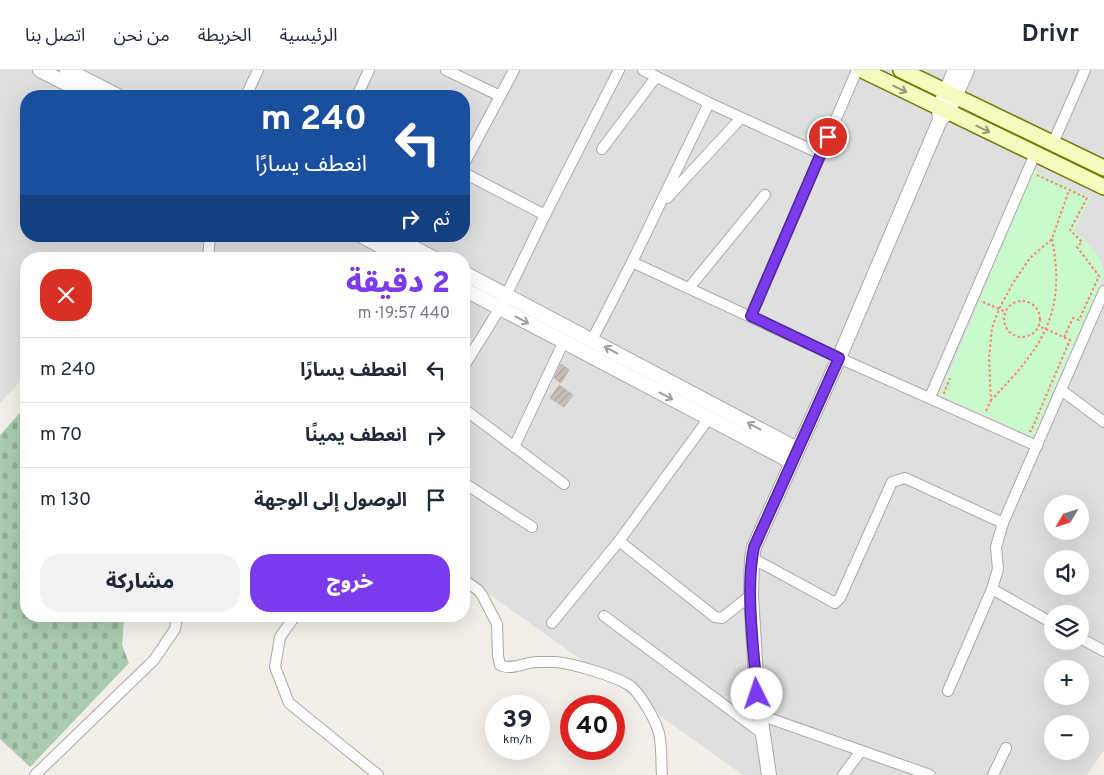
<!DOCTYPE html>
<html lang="ar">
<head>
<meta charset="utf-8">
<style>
	:root { --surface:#fff; --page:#f2f2f3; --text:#1f2937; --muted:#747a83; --line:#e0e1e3; --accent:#7c3aed }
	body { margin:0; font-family:Overpass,"Noto Sans Arabic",sans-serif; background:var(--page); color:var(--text); direction:rtl; height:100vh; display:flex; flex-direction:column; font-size:19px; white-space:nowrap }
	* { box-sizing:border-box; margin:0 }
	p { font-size:16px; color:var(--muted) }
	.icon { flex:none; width:28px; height:28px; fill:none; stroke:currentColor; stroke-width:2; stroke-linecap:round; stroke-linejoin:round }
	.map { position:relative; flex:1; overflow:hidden; direction:ltr }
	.side { position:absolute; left:20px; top:182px; width:450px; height:370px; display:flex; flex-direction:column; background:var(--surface); border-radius:20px; box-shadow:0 5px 20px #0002; direction:rtl }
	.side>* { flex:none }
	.top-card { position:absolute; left:20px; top:20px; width:450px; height:152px; border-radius:20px; box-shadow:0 5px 20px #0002; direction:rtl; background:#1a4fa0; color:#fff; overflow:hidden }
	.needle { width:32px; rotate:232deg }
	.tools { position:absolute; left:1044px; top:425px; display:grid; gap:10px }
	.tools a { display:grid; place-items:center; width:45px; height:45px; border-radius:50%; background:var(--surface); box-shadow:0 5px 20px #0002; font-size:25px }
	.speed { position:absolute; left:485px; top:625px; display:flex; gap:10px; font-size:25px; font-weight:700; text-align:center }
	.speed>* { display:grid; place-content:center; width:65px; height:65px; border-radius:50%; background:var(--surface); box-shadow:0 5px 20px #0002; line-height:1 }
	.speed small { font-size:12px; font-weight:400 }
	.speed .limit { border:8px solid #d22; background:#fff; color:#111 }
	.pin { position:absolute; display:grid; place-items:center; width:42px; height:42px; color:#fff; margin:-21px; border:2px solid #fff; border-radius:50%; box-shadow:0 1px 5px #0007 }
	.me { position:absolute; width:55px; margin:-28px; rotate:356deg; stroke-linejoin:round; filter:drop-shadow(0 0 4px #0008) }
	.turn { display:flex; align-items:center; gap:18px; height:105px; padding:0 20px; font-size:22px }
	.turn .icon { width:65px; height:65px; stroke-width:2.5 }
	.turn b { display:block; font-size:35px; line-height:42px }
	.then { display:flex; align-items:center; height:48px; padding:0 20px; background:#0003; gap:10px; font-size:19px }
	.round { display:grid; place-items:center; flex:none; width:52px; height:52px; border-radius:20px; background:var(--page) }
	.summary { display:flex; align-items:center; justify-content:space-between; height:85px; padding:0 20px }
	h1 { font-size:30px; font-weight:800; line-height:38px; color:var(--accent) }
	.primary-button { display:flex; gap:10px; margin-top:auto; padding:10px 20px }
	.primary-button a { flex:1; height:58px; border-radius:20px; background:var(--accent); color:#fff; font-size:20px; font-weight:800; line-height:58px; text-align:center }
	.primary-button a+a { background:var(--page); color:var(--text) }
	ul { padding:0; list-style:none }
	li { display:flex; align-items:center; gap:15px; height:65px; padding:0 20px; border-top:1px solid var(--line) }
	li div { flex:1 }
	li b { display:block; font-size:19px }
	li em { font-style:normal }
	header { display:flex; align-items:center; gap:30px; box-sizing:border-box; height:70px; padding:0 25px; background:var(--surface); border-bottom:1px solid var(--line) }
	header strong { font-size:24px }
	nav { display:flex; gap:28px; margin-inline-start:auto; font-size:18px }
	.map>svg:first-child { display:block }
	.residential { fill:#e0dfdf; fill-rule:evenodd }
	.cemetery { fill:url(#cemetery-stones) }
	.park { fill:#c8facc }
	.building { fill:url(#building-hatch); stroke:#c4b6ab }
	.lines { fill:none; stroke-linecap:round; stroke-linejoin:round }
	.minor-casing { stroke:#a9a9a9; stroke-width:12 }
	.tertiary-casing { stroke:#a9a9a9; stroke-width:16 }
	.secondary-casing { stroke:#707d05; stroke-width:18 }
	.path { stroke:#fa8072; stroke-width:2; stroke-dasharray:2.5 2.5; stroke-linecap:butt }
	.minor { stroke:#fff; stroke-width:10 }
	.tertiary { stroke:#fff; stroke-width:14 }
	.secondary { stroke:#f7fabf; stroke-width:15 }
	.oneway { stroke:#979978 }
	.oneway2 { stroke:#9c9c9c }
	.route-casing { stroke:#51269a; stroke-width:12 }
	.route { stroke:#7c3aed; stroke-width:9 }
</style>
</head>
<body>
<header>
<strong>Drivr</strong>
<nav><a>الرئيسية</a><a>الخريطة</a><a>من نحن</a><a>اتصل بنا</a></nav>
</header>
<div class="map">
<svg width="1104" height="705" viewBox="0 0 1104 705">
	<defs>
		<pattern id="cemetery-stones" width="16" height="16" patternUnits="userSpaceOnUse" patternTransform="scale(1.25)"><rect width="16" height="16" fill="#aacbaf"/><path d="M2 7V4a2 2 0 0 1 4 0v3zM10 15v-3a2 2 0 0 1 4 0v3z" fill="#92ae96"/></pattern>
		<pattern id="building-hatch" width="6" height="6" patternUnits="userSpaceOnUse" patternTransform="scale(1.25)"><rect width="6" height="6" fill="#c7bfb8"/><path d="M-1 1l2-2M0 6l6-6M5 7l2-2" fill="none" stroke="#aba49e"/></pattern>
	</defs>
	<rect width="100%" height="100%" fill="#f2efe9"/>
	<path class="residential" d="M0,0H1104V680L1087,705H743L464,506V189H26V305L0,333ZM26,26H464V166H26ZM1052,434H1080V461H1052ZM1052,489H1080V516H1052ZM1052,544H1080V571H1052ZM1052,599H1080V626H1052ZM1052,654H1080V681H1052Z"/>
	<path class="cemetery" d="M26,336V546H126L124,549L122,575L129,593L30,697L0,669V365Z"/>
	<path class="park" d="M1034,100L1091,128L1074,160C1087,174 1103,185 1104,205L1033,367L940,325Z"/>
	<g class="building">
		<path d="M561,294L569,300L561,313L554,308Z"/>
		<path d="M559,315L573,325L564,337L550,328Z"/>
	</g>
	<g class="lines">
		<defs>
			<g id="minor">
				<path d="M446,0L500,26"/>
				<path d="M643,0L709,33L821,84"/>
				<path d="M246,26L258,0"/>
				<path d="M357,26L369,0"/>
				<path d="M1053,73L1085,0"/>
				<path d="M602,79L656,7"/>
				<path d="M464,94L514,0"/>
				<path d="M464,103L545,145"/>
				<path d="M667,128L741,48"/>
				<path d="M208,189L210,166"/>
				<path d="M632,192L839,288L1037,376"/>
				<path d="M689,218L765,125"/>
				<path d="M751,246L857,0"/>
				<path d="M592,270L632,192L709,33"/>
				<path d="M464,296L500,238L545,145L619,0"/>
				<path d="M1061,320L1104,352"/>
				<path d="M930,327L1035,84"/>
				<path d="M464,339L564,414"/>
				<path d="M514,377L564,271"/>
				<path d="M464,413L532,457"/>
				<path d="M619,471L715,547L722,548L751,525"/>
				<path d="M752,488L835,533L840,528L892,412L905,408L1003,453"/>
				<path d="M464,510L478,520L482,525L497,554L498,586L500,595C511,601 526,592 537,592C544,592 550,592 556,592C575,594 614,606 629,615C639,621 656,651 659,663C662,676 661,692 662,705"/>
				<path d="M992,519L1052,553"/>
				<path d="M295,546L280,567L275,597L289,633L378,705"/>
				<path d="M604,546L763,664"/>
				<path d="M552,553L619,471L709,348"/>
				<path d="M1080,568L1104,581"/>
				<path d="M948,621L992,519L998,499L996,477L1003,453L1104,221"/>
				<path d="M760,645L930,705"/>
				<path d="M35,705L154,590L175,559L177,546"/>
				<path d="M843,705L861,681"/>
				<path d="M993,705L1006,678"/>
			</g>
			<g id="tertiary">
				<path d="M40,0L91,26"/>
				<path d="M67,0L118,26"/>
				<path d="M940,49L939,38L955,0"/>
				<path d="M362,166L405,189"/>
				<path d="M391,166L435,189"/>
				<path d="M464,203L797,379"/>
				<path d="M464,219L792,392"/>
				<path d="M769,705L757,624L751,525L752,488L754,477L839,288L940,50L948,42L967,0"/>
			</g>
			<g id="secondary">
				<path d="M862,0L1104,117"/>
				<path d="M901,0L1104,98"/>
			</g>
		</defs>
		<use href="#minor" class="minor-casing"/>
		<use href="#tertiary" class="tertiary-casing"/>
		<use href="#secondary" class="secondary-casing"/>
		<g class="path">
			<path d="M1037,105L1087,128L1070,160L1082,172L1077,177L1099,206L1079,250L1073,248L1064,267"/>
			<path d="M1052,169C1067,244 1041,279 991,330L989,288L992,258L999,239L1013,213L1030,188L1052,169L1069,120"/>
			<circle cx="1022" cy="249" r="18"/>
			<path d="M983,232L1006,242"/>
			<path d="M945,323H944L950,308"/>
			<path d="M986,341L991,330"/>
			<path d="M1029,361H1031L1070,270L1039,256"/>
		</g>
		<use href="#minor" class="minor"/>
		<use href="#tertiary" class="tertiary"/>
		<use href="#secondary" class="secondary"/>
	</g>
	<defs><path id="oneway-shaft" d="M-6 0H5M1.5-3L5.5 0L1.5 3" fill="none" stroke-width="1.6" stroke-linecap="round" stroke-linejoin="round" transform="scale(1.25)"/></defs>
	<g class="oneway">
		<use href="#oneway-shaft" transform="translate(900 19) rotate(26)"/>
		<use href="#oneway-shaft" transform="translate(983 59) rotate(26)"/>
	</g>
	<g class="oneway2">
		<use href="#oneway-shaft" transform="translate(522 250) rotate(28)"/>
		<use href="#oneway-shaft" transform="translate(611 280) rotate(-152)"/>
		<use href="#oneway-shaft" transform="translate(666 326) rotate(28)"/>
		<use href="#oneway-shaft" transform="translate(754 356) rotate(-152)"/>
	</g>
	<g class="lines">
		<defs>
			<path id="route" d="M757,624C754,580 745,520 754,477L839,288L751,246L828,67"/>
		</defs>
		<use href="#route" class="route-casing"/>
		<use href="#route" class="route"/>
	</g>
</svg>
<div class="tools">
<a><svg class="needle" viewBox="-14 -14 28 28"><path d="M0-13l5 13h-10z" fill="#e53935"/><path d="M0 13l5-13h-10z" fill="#747a83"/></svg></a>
<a><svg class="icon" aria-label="sound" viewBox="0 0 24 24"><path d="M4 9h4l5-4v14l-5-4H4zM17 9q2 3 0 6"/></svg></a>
<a><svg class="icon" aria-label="layers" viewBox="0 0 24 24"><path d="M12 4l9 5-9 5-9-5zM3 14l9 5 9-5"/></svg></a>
<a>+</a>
<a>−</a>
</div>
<div class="speed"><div>39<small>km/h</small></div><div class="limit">40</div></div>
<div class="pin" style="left:828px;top:67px;background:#d93025"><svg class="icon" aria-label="arrive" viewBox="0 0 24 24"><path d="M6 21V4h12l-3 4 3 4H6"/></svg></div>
<svg class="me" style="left:757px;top:624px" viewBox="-20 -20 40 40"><circle r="19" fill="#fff"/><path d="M0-13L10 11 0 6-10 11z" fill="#7c3aed"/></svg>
<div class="top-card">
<div class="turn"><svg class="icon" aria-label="left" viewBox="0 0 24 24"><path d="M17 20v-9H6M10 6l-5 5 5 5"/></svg><div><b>240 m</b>انعطف يسارًا</div></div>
<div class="then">ثم<svg class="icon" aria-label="right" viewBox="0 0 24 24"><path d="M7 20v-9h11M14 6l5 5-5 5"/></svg></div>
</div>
<section class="side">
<div class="summary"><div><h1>2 دقيقة</h1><p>440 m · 19:57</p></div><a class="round" style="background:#d93025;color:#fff"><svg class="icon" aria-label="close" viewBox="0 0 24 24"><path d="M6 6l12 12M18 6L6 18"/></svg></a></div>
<ul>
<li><svg class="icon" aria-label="left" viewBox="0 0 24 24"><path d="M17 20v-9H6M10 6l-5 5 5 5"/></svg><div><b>انعطف يسارًا</b></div><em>240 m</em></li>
<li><svg class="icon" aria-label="right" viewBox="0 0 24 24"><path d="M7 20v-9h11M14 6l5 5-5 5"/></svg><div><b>انعطف يمينًا</b></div><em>70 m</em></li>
<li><svg class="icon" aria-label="arrive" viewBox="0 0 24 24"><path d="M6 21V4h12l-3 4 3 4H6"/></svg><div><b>الوصول إلى الوجهة</b></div><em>130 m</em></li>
</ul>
<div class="primary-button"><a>خروج</a><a>مشاركة</a></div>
</section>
</div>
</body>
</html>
